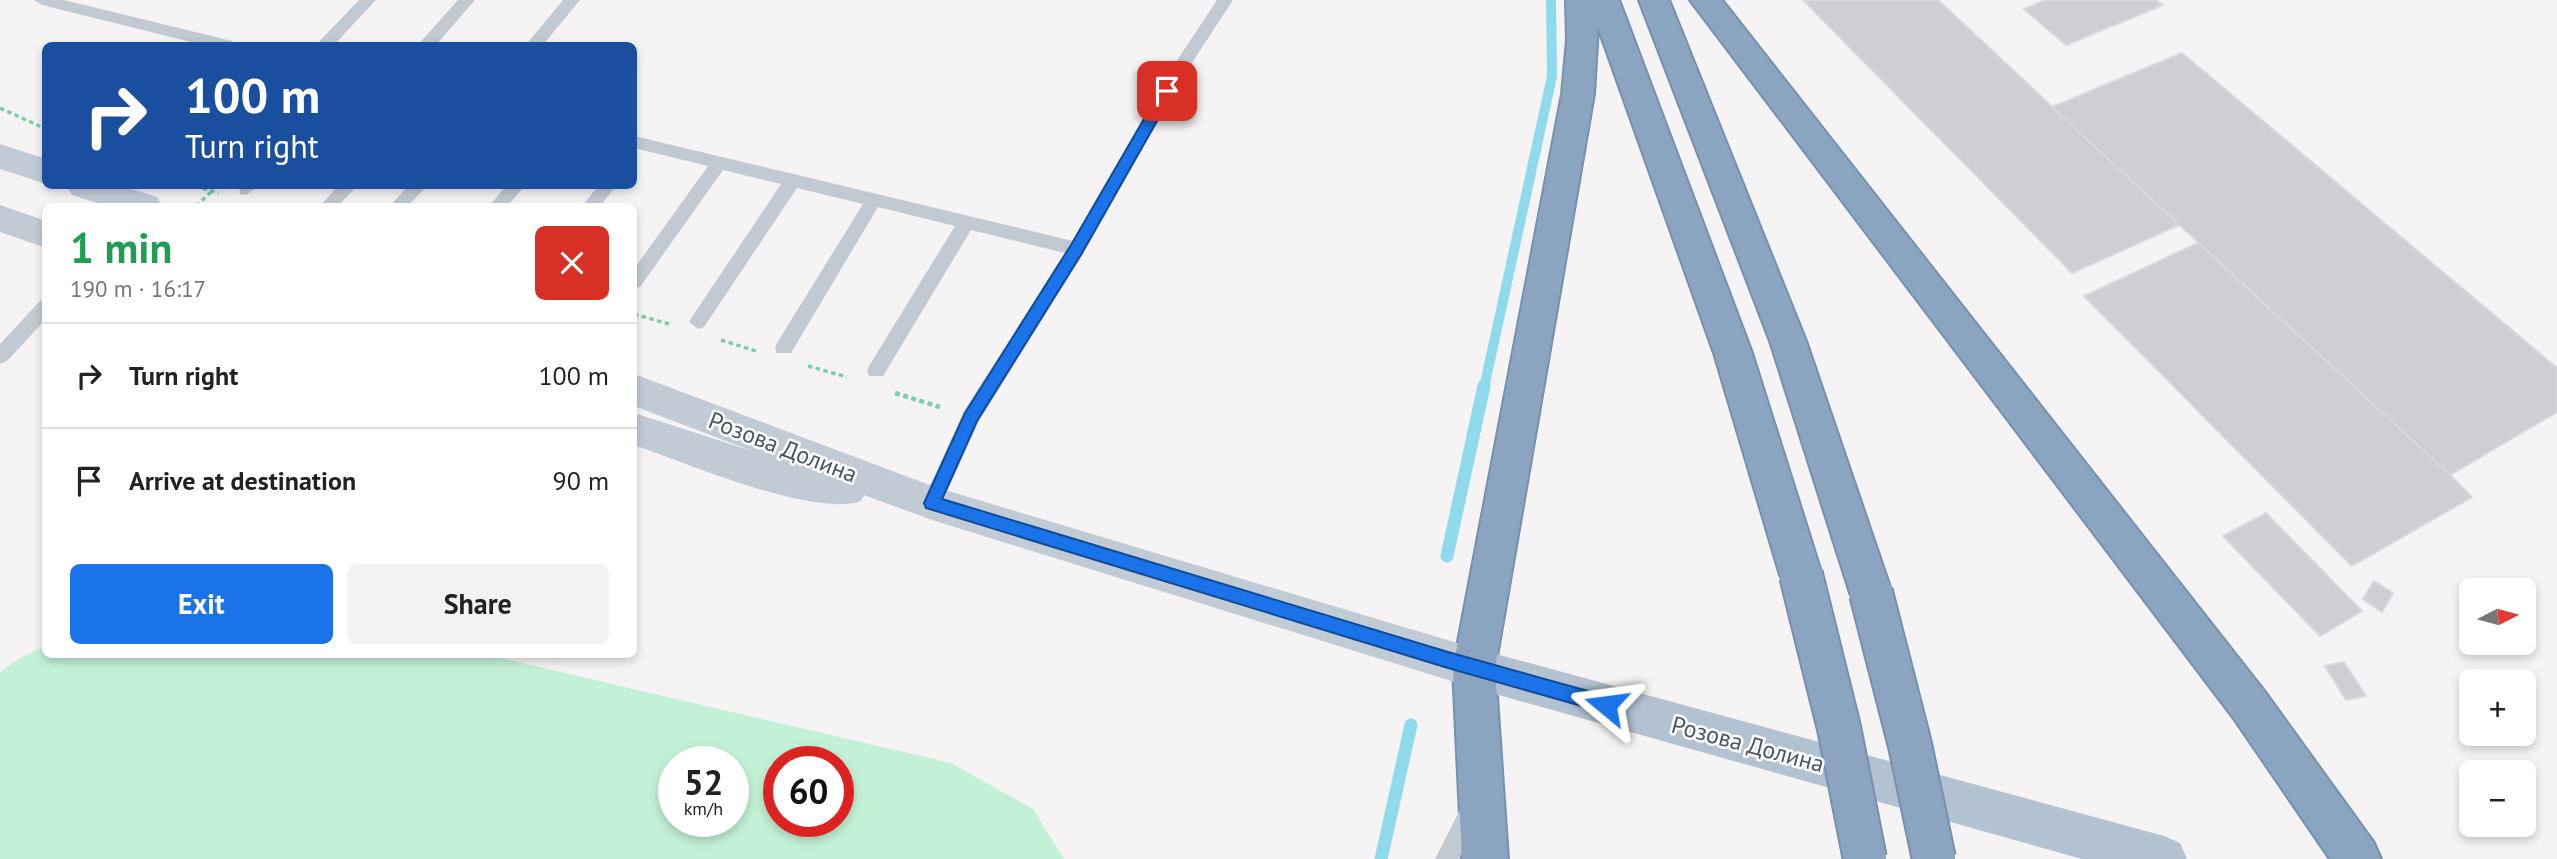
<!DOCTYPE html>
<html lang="en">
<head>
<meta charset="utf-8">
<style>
	:root { --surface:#fff; --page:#f2f2f2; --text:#222; --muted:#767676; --line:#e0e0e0; --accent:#1a73e8 }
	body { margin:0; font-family:"PT Sans",sans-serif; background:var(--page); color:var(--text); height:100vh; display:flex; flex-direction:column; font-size:26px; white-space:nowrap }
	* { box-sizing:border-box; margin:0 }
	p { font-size:23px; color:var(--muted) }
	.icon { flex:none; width:38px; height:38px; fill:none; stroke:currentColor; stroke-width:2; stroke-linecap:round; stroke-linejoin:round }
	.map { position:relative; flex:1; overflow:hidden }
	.side { position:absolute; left:42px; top:203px; width:595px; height:455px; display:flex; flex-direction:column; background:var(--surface); border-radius:10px; box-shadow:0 4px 10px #0003 }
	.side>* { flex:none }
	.top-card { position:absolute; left:42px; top:42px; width:595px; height:147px; border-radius:10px; box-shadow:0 4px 10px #0003; background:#1a4fa0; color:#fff; overflow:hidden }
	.needle { width:46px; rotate:84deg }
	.buttons { position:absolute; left:2459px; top:578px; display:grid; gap:14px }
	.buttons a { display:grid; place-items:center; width:77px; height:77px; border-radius:10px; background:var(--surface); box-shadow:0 4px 10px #0003; font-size:35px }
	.speed { position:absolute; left:658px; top:746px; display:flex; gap:14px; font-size:35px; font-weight:700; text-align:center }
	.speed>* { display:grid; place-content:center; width:91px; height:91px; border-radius:50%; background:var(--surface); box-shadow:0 4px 10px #0003; line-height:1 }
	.speed small { font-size:18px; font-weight:400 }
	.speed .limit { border:10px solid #d22; background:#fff; color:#111 }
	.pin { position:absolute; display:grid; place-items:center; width:60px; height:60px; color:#fff; margin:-30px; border-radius:14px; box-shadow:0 4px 10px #0006 }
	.me { position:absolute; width:77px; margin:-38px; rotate:286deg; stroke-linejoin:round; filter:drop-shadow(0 0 5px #0008) }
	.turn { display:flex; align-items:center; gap:24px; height:147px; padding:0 28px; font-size:32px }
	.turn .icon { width:91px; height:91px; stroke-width:2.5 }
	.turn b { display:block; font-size:49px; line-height:60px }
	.round { display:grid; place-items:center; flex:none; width:74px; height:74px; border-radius:10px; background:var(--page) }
	.headline { display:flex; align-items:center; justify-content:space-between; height:119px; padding:0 28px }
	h1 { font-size:42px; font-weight:600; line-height:52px; color:#1e9e55 }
	.button { display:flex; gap:14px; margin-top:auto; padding:14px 28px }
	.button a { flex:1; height:80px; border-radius:10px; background:var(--accent); color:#fff; font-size:28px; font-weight:600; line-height:80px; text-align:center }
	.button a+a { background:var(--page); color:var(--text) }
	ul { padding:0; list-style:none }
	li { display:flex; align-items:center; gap:21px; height:105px; padding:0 28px; border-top:2px solid var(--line) }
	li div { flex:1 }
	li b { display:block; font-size:26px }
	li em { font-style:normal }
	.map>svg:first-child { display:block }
	.green { fill:#c3f1d5; fill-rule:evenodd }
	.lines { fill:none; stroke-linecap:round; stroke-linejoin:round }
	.stream-far1 { stroke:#90daee; stroke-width:10 }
	.stream { stroke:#90daee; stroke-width:13 }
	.building { fill:#cdcfd5; stroke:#d7d9de; stroke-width:2 }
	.highway-casing { stroke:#7690ad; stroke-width:4 }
	.path-far1 { stroke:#7ad0a6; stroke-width:3.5; stroke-dasharray:4.5 3.5; stroke-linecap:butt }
	.path { stroke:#7ad0a6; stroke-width:4.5; stroke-dasharray:5 3.5; stroke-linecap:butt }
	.lane { fill:#c1cad2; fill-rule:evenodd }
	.secondary { fill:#c1cbd6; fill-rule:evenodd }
	.primary { fill:#b3c2d1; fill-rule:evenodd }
	.highway { fill:#8ba5c1; fill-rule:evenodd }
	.highway-bridge-casing { stroke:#7690ad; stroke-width:46; stroke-linecap:butt }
	.highway-bridge { stroke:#8ba5c1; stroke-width:42 }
	.route { fill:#1a73e8; stroke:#114b97; stroke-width:2 }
	.labels { text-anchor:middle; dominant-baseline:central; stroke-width:5; stroke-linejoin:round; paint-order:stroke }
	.street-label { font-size:24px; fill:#4a5661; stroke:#fff }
</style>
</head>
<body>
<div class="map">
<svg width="2557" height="859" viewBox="0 0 2557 859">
	<rect width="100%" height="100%" fill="#f5f3f3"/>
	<path class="green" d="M45,646L46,654L488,655L951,763L1033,809L1064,859H0V672L20,658ZM674,761H733V821H674ZM779,761H838V821H779Z"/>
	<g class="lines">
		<path class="stream-far1" d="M1484,388L1552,76L1551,0"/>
		<g class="stream">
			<path d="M1447,556L1484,386"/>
			<path d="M1381,859L1411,725"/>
		</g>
	</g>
	<g class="building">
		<path d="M1803,0H1938L2179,225L2072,273Z"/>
		<path d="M2046,0H2155L2163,5L2066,45L2024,9Z"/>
		<path d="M2182,53L2557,368V412L2450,475L2052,107Z"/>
		<path d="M2198,243L2450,475L2472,497L2352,566L2084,296Z"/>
		<path d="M2266,513L2362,611L2320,636L2223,536Z"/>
		<path d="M2374,581L2393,593L2382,612L2363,599Z"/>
		<path d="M2344,662L2366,696L2346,700L2325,666Z"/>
	</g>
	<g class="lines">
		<defs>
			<g id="highway">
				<path d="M1566,0H1619L1752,353L1822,575L1816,588L1801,593L1786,588L1780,575L1714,353L1598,27L1594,94L1495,668L1508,859H1462L1453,668L1562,94L1567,40Z"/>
				<path d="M1639,0H1669L1806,341L1892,593L1886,606L1871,612L1856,606L1850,593L1770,341Z"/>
				<path d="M1690,0H1722L2265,692L2374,843L2381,859H2330L2235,720Z"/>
			</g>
		</defs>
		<use href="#highway" class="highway-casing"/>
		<g class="path-far1">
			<path d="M0,108L46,129"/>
			<path d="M195,186L219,193"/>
			<path d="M196,206L212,191"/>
			<path d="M634,314L669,324"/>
			<path d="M721,340L756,351"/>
			<path d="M808,366L847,377"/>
		</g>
		<path class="path" d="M895,393L940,407"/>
		<g class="lane">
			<path d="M34,0H64L232,41L240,46H207L42,5Z"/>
			<path d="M359,0H376L333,46H315Z"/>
			<path d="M458,0H475L435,46H417Z"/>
			<path d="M563,0H580L542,46H525Z"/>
			<path d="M1217,0H1233L1186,72L1083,254L979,421L939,509L932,512L925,509L922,503L964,411L1065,253L971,230L883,376H869L867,371L869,366L955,226L878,207L791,353H777L775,348L777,343L863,204L797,188L704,327L698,329L689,322L692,317L781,184L723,170L640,287L634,289V269L708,166L634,148V136L1073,241L1174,65Z"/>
			<path d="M239,186H259L246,195L240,194Z"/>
			<path d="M338,186H357L338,206H320Z"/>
			<path d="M408,186H427L408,206H390Z"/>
			<path d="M506,186H525L507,206H489Z"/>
			<path d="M598,186H616L600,206H582Z"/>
			<path d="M46,299V319L7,361L0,364V344L40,301Z"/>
			<path d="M1472,799L1480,802L1483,810L1459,859H1435L1464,802Z"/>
		</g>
		<g class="secondary">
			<path d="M0,144L46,159V184L0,169Z"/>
			<path d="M67,186H122L157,197L162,206H107L72,195Z"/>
			<path d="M0,205L46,221V248L0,232Z"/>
			<path d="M634,374L935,487L1474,648L1489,654L1495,668L1489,682L1474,688L932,520L864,495L861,501C814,518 684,462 634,445V413L755,452L634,406Z"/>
		</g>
		<path class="primary" d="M1474,648L2164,836L2180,843L2187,859H2082L1474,688L1459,682L1453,668L1459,654Z"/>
		<use href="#highway" class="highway"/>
		<defs>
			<g id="highway-bridge">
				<path d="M1801,575L1839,728L1865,859"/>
				<path d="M1871,593L1910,745L1934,859"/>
			</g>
		</defs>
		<use href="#highway-bridge" class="highway-bridge-casing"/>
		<use href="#highway-bridge" class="highway-bridge"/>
	</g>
	<path class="route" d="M1167,87L1174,91L1082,253L977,421L942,499L1448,652L1606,696L1613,699L1615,705L1613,711L1606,713L1448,668L926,508L924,503L965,413L1071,245L1162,88Z"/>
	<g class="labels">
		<g class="street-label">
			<text transform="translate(783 447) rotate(21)">Розова Долина</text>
			<text transform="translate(1748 744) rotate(15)">Розова Долина</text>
		</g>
	</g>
</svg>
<div class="buttons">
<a><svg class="needle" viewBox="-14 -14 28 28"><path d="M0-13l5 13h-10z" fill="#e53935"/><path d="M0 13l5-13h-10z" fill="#767676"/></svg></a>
<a>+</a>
<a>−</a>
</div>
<div class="speed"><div>52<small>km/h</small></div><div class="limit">60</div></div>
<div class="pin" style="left:1167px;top:91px;background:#d93025"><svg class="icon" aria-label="arrive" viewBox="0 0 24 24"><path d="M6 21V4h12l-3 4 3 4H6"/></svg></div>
<svg class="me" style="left:1606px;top:705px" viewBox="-20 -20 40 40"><path d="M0-17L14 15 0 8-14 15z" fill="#1a73e8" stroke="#fff" stroke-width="4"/></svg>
<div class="top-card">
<div class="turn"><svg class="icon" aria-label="right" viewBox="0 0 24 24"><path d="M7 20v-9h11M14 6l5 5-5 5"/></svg><div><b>100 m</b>Turn right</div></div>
</div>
<section class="side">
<div class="headline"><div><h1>1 min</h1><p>190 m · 16:17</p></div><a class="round" style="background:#d93025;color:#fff"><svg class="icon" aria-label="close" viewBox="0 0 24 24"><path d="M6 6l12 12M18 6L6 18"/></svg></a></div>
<ul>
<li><svg class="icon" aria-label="right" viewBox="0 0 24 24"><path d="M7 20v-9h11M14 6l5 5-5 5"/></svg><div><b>Turn right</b></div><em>100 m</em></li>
<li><svg class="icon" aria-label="arrive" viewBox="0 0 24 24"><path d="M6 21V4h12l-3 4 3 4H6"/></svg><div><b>Arrive at destination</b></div><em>90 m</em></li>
</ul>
<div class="button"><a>Exit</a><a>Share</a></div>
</section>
</div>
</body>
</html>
